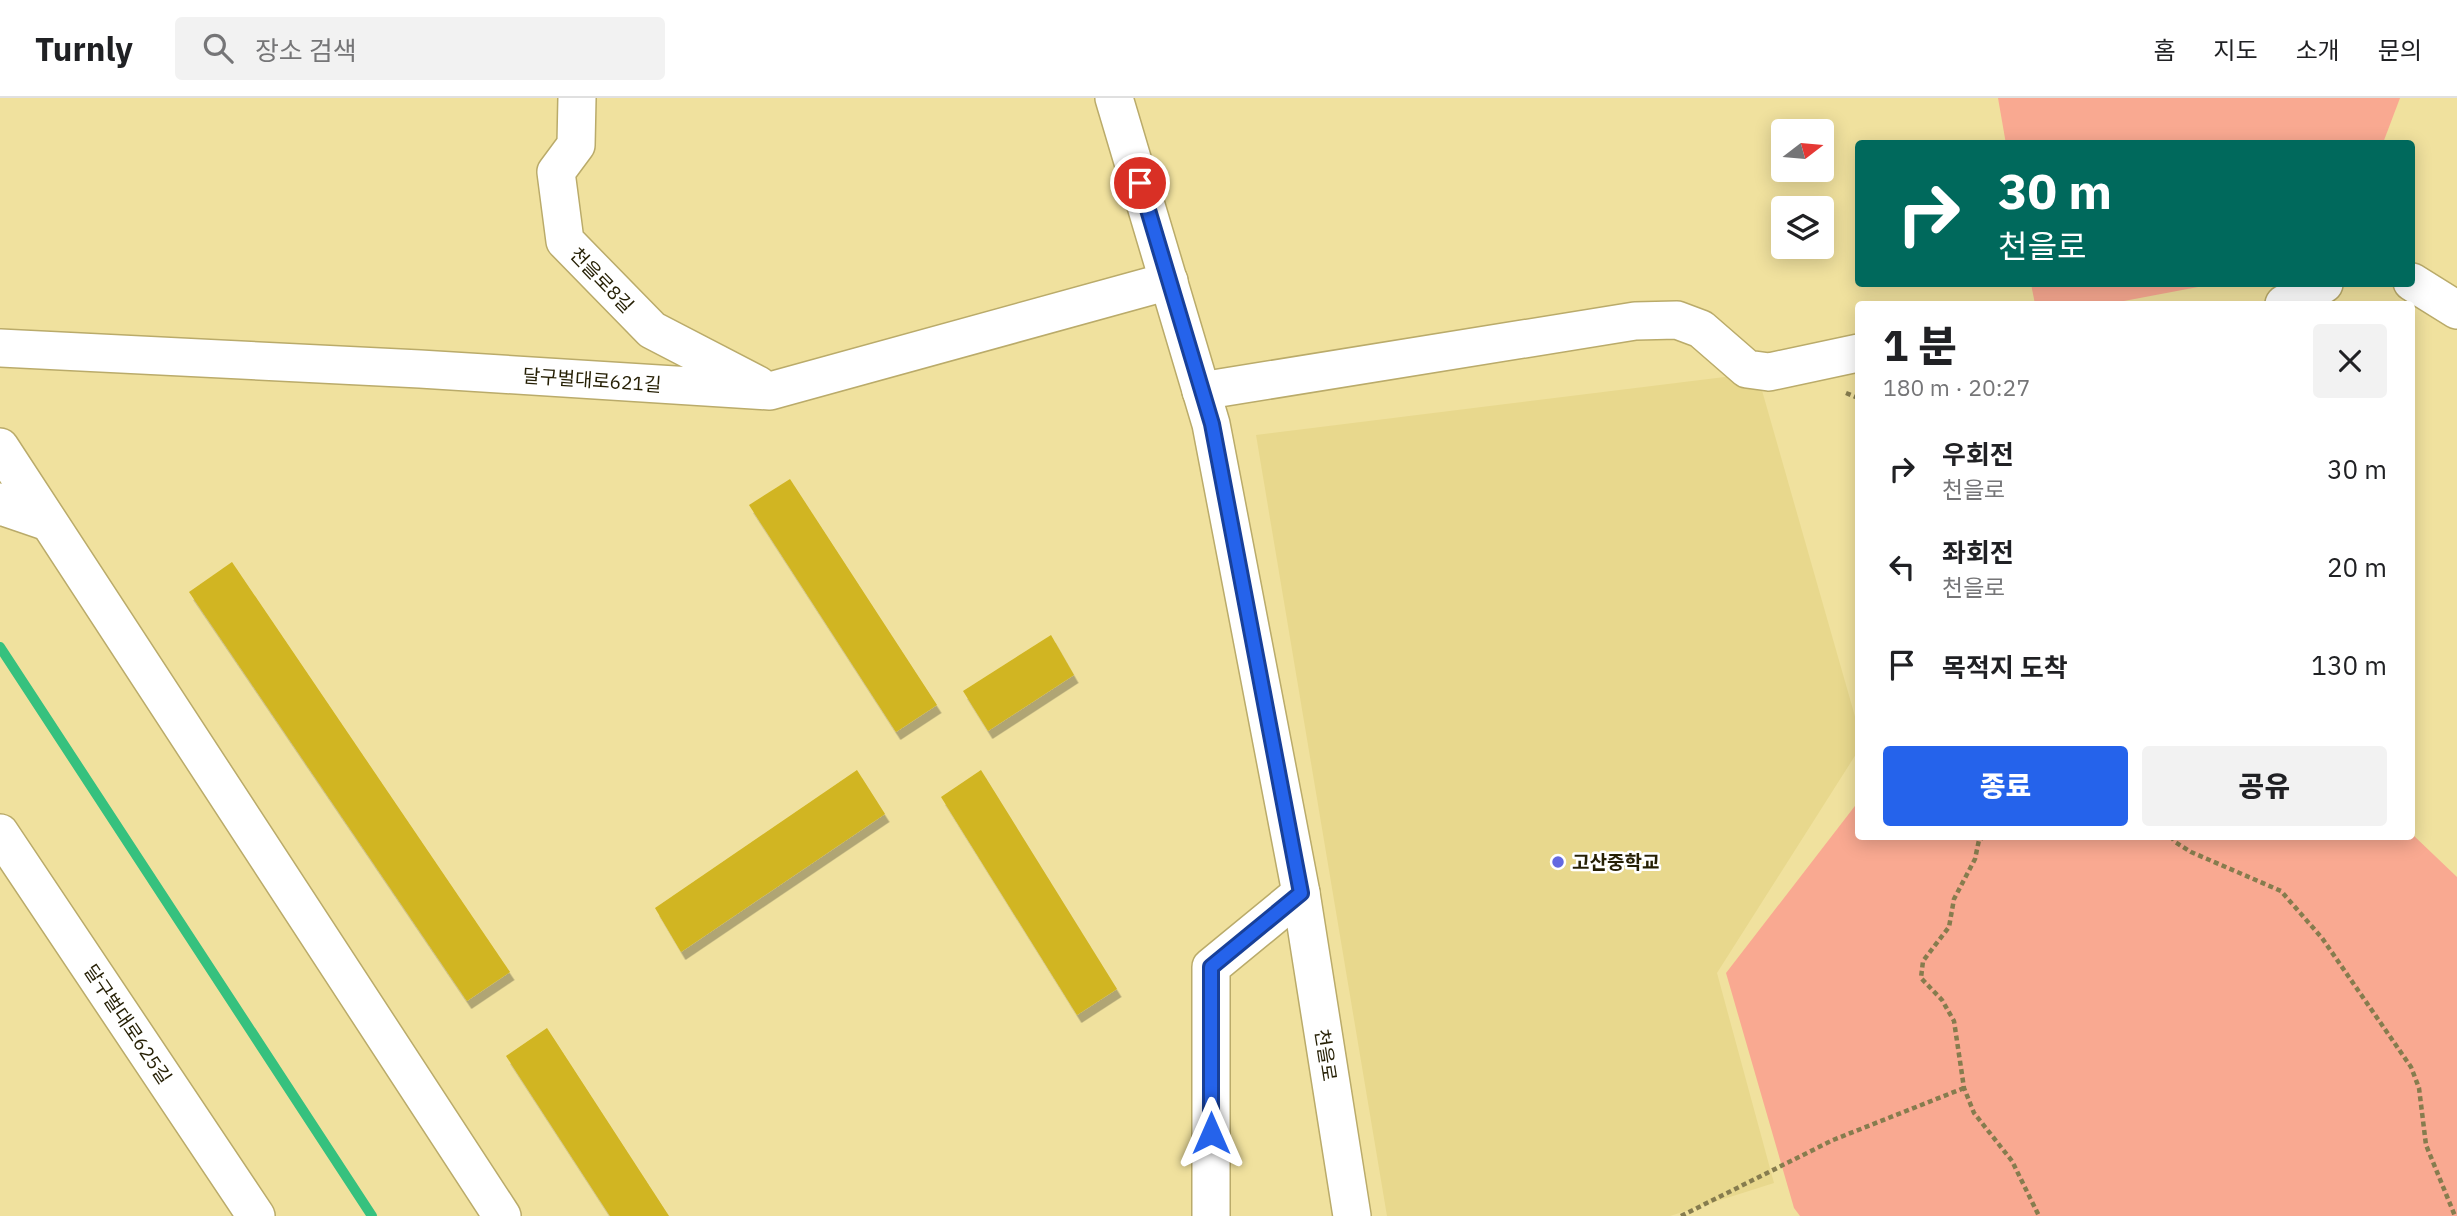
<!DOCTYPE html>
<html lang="ko">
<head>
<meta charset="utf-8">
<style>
	:root { --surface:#fff; --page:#f2f2f2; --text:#202124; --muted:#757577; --line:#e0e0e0; --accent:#2563eb }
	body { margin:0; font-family:"IBM Plex Sans","Noto Sans KR",sans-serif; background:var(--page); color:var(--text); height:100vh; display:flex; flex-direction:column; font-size:26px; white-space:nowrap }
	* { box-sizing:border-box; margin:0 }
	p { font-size:23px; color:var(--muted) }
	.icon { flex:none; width:38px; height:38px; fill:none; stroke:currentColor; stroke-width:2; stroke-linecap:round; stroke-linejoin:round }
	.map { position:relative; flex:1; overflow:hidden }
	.details { position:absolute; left:1855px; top:203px; width:560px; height:539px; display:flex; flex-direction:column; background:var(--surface); border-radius:7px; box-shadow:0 4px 18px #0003 }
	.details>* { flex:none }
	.banner { position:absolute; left:1855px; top:42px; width:560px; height:147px; border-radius:7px; box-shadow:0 4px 18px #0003; background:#00695c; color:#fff; overflow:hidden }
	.needle { width:46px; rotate:74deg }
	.tools { position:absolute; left:1771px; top:21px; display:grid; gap:14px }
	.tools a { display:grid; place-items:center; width:63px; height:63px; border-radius:7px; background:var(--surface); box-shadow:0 4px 18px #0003; font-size:35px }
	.pin { position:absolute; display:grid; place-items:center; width:60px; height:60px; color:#fff; margin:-30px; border:4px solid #fff; border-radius:50%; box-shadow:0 2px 7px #0007 }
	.me { position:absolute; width:77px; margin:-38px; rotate:0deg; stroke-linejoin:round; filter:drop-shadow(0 0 5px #0008) }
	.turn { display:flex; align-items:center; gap:24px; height:147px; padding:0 28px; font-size:32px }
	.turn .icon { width:91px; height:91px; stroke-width:2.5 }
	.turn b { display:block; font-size:49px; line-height:60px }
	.round { display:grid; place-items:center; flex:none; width:74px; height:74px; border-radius:7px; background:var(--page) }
	.overview { display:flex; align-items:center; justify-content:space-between; height:119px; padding:0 28px }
	h1 { font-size:42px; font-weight:800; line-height:52px }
	.primary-button { display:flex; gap:14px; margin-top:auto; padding:14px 28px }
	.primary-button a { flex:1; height:80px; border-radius:7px; background:var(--accent); color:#fff; font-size:28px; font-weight:800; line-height:80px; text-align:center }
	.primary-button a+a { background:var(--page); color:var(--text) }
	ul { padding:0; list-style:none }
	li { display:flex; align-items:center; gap:21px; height:98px; padding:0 28px }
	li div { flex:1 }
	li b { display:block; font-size:26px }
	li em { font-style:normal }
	header { display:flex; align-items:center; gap:42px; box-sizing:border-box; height:98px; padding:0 35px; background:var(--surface); border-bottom:2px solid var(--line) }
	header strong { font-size:33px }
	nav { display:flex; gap:38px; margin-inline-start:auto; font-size:24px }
	.search { width:490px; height:63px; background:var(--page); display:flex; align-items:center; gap:18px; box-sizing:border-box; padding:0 24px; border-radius:7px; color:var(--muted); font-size:26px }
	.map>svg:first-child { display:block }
	.built { fill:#e8d88d }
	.green { fill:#f9a991 }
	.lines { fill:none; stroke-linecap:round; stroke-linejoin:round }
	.stream { stroke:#36c17e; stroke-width:10 }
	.building { fill:#d1b520; filter:url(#shadow) }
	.minor-casing { stroke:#baab6a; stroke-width:40 }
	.path { stroke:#867c4e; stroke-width:4.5; stroke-dasharray:5 3.5; stroke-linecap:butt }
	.minor { stroke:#fff; stroke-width:37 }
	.route-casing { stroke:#184099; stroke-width:18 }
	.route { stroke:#2563eb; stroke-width:12 }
	.poi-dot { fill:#6368e1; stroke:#fff; stroke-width:2.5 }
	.labels { text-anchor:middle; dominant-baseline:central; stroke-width:5; stroke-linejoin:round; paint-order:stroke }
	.street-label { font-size:19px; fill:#251f04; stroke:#fff }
	.poi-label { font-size:19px; font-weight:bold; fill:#251f04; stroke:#fff; text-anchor:start }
</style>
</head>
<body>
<header>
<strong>Turnly</strong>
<div class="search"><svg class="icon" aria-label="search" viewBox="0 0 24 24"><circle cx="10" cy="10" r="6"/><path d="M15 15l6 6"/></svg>장소 검색</div>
<nav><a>홈</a><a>지도</a><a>소개</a><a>문의</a></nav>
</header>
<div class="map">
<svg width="2457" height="1118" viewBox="0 0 2457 1118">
	<defs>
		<filter id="shadow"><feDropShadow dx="4.5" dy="8" stdDeviation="0" flood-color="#0004"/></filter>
	</defs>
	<rect width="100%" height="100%" fill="#f0e19e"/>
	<path class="built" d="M1757,275L1858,629V653L1717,875L1774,1085L1670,1118H1387L1256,337Z"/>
	<g class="green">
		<path d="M1998,0H2400L2383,45L2006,46Z"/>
		<path d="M2031,186H2214L2108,206H2035Z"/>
		<path d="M1858,704V738L2412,736L2457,779V1118H1800L1794,1110L1726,875Z"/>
	</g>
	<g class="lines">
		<path class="stream" d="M0,549L372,1118"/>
	</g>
	<g class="building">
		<path d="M790,381L937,607L896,634L749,407Z"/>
		<path d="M232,464L510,874L467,903L189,494Z"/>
		<path d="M1051,537L1074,577L988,633L963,593Z"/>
		<path d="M857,672L885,716L681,854L655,810Z"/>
		<path d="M981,672L1117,891L1077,917L941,699Z"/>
		<path d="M547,930L669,1118H610L506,958Z"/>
	</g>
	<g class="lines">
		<defs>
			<g id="minor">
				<path d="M577,0L576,47L556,74L565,143L652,232L758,287"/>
				<path d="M1114,0L1211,326L1301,795L1352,1118"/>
				<path d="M2412,184L2457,212"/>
				<path d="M2284,206L2324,186"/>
				<path d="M0,250L420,271L770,293L1169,183"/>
				<path d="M1201,293L1635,223L1677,222L1701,231L1747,271L1769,274L1858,255"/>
				<path d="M0,349L502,1118"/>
				<path d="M0,404L7,410L48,424"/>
				<path d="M0,735L256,1118"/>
				<path d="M1211,1118V869L1301,795"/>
			</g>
		</defs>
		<use href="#minor" class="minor-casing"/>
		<g class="path">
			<path d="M1846,295L1858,300"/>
			<path d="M1985,738L1979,742L1975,761L1954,801L1949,829L1923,863L1921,880L1942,902L1954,923L1964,990L1974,1015L2012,1063L2039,1118"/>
			<path d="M2171,738L2175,744L2191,754L2281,793L2322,840L2411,969L2419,990L2426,1047L2455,1118"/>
			<path d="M1681,1118L1833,1042L1964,990"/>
		</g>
		<use href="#minor" class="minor"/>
	</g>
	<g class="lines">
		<defs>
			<path id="route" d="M1140,85L1212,326L1301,795L1211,869V1035"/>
		</defs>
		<use href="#route" class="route-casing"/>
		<use href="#route" class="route"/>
	</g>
	<circle class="poi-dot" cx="1558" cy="764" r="7"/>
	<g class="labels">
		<g class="street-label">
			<text transform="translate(602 182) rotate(46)">천을로8길</text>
			<text transform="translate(592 282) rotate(4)">달구벌대로621길</text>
			<text transform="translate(128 926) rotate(56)">달구벌대로625길</text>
			<text transform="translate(1326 957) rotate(81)">천을로</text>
		</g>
		<g class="poi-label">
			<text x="1572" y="764">고산중학교</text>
		</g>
	</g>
</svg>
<div class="tools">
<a><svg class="needle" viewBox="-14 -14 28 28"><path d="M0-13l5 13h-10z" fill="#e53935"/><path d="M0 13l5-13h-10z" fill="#757577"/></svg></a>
<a><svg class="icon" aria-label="layers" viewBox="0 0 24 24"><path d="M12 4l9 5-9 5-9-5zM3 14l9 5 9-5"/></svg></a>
</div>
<div class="pin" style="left:1140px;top:85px;background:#d93025"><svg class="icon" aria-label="arrive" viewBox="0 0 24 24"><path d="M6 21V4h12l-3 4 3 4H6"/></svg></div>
<svg class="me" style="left:1211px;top:1035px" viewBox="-20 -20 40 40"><path d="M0-17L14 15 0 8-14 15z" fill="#2563eb" stroke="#fff" stroke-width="4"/></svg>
<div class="banner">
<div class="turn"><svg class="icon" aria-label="right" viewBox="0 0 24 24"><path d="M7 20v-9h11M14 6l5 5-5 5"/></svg><div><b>30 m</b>천을로</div></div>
</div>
<section class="details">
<div class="overview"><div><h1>1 분</h1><p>180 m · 20:27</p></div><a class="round"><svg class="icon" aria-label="close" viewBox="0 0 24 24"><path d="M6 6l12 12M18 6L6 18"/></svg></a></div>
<ul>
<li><svg class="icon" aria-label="right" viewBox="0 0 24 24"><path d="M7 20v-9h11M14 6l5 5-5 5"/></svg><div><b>우회전</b><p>천을로</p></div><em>30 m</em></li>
<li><svg class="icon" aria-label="left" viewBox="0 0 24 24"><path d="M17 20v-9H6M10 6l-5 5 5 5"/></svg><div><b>좌회전</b><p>천을로</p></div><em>20 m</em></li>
<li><svg class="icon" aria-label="arrive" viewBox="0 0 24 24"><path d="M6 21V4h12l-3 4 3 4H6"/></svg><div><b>목적지 도착</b></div><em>130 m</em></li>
</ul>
<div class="primary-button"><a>종료</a><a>공유</a></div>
</section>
</div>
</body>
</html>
